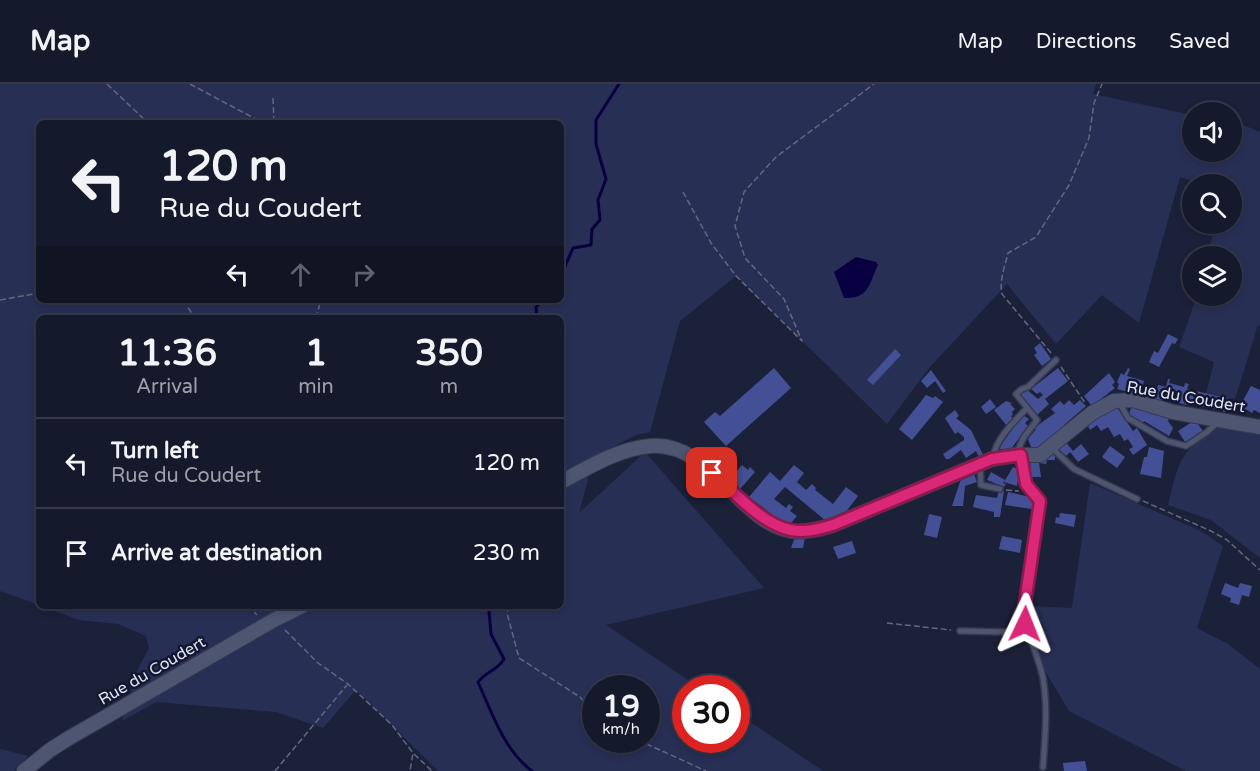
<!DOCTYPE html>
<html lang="en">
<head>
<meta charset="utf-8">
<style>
	:root { --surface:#15192c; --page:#1e2234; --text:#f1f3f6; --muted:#9da0a9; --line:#343848 }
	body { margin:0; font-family:"Varela Round",sans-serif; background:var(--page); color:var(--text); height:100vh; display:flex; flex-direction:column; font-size:22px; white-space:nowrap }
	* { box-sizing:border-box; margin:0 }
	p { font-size:20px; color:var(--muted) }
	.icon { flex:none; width:33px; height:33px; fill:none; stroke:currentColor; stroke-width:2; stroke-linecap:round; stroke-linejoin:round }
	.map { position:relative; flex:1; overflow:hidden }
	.details { position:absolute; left:36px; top:231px; width:528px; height:294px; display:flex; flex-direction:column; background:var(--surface); border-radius:9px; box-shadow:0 3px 9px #0003,0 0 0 2px var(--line) }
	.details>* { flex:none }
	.hud { position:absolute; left:36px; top:36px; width:528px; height:183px; border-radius:9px; box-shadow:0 3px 9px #0003,0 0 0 2px var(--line); background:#15192c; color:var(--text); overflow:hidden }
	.buttons { position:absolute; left:1182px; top:18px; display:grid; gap:12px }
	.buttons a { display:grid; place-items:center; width:60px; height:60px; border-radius:50%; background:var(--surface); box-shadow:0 3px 9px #0003,0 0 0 2px var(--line); font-size:30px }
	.speed { position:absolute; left:582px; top:591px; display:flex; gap:12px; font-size:30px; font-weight:700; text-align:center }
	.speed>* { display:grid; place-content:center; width:78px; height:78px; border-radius:50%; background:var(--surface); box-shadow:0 3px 9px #0003,0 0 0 2px var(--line); line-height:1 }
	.speed small { font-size:15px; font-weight:400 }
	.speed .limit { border:9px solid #d22; background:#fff; color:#111 }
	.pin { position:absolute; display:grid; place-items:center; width:51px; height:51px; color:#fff; margin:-26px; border-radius:12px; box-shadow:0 3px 9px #0006 }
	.me { position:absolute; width:66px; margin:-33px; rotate:2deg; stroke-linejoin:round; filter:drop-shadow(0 0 4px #0008) }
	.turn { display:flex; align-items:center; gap:21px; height:126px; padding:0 24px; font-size:27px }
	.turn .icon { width:78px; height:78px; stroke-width:2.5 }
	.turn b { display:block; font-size:42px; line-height:51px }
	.lanes { display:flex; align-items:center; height:57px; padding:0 24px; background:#0003; justify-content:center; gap:30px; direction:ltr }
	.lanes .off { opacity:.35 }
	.eta { display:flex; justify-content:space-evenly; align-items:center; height:102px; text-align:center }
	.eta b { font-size:36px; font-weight:700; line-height:42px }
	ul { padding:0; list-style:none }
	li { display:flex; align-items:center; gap:18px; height:90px; padding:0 24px; border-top:2px solid var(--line) }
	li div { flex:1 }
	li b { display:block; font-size:22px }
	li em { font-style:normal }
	header { display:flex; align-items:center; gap:36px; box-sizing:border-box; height:84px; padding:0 30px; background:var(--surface); border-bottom:2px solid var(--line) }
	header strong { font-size:28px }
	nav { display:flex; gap:33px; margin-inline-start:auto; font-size:21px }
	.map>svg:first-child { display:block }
	.green { fill:#282f55; fill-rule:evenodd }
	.water { fill:#090041 }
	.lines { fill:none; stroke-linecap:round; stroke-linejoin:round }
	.stream { stroke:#090041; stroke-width:3 }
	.building { fill:#445095 }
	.service-casing { stroke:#373a4f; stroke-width:8 }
	.minor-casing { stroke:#373a4f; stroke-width:14 }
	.tertiary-casing { stroke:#373a4f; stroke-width:16 }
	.path { stroke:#63687e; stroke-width:1.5; stroke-dasharray:6 3; stroke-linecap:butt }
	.service { stroke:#4e5571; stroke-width:5 }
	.minor { stroke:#4e5571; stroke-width:10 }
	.tertiary { stroke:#4e5571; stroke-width:14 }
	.route-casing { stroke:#8e194d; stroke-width:15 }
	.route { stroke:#db2777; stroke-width:10 }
	.labels { text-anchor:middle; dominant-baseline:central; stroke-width:5; stroke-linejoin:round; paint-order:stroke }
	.street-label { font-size:16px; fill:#dfe4f5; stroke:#131830 }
</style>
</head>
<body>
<header>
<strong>Map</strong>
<nav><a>Map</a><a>Directions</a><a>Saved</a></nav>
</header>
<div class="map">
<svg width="1260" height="687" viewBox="0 0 1260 687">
	<rect width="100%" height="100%" fill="#1c213a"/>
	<g class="green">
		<path d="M0,0H1096L1093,10L1192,31V68H1232V39L1248,43L1260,48V242L1258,241L1235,315L1206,310L1214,278L1179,263L1197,212H1232V172H1207L1216,140H1232V100H1205L1180,93L1139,239L1102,211L1056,260L1007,200L930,283L887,340L736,192L680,237L650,348L636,351L594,373L579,429L645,368L764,504L606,541L700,604H686V656H736L737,629L823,687H438L356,606L323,644L276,628L156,618L122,637L138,585L149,564L146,552L118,540L79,536L41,522H561V234H39V521L0,507ZM39,39H561V216H39ZM596,604H646V656H596Z"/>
		<path d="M1219,340L1260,348V474L1211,436L1168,421C1172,406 1177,379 1187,368C1196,357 1210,351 1219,340Z"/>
		<path d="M1090,399L1201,447L1223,462L1197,544L1228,560L1260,585V687H1186L1069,627L1044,585L1029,527L1030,522L1072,524Z"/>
		<path d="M0,665L28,672L14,687H0Z"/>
	</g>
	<path class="water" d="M856,173L876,178L878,181C869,199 870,215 844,214L834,188Z"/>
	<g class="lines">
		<g class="stream">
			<path d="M561,192L573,164L591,161L592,145L600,136L598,116L606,95L596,60V36L619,0"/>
			<path d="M537,234L536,223L543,216"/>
			<path d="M494,522L489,527L491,550L504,575C497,587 488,586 478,598C492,629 504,666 532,687"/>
		</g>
	</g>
	<g class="building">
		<path d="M1168,250L1178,255L1175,260L1172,259L1159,283L1149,278L1154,267L1158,269Z"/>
		<path d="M1040,259L1051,275L1042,282L1034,271L1037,269L1034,264Z"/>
		<path d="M895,265L901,271L873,301L867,296Z"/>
		<path d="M774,284L791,304L726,362L704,338L715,328L720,332Z"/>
		<path d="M1058,284L1068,297L1045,315L1049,320L1037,331L1018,311L1026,305L1038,315L1043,311L1040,308L1037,310L1031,305Z"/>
		<path d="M1128,284L1130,285L1127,292L1144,297L1142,305L1150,307L1148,314L1117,305L1119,300L1117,298L1121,289L1124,291Z"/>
		<path d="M931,286L946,307L943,309L935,297L927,304L921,297Z"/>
		<path d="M1109,289L1115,298L1112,301L1115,304L1092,322L1084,312Z"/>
		<path d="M1168,295H1170L1169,299L1184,303L1185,299L1189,300L1187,305L1230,315L1226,328L1187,319V321L1163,315L1162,318L1155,316L1158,301L1166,303Z"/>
		<path d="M1251,302L1260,306V329L1254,326L1252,329L1240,322Z"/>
		<path d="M926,311L933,314L935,312L943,318L912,356L899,345Z"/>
		<path d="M990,315L996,323L986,330L981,323Z"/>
		<path d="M1069,316L1074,321L1080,316L1086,322L1064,341L1067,343L1033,368L1028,355L1036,345L1034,344L1055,329L1051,325L1060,317L1064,321Z"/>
		<path d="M1006,317L1012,319L1010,320L1015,325L1012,328L1013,331L1011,332L1014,336L1007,342L994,326Z"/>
		<path d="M1132,321L1158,327L1169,334L1168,337L1173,344L1169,352L1144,337L1143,339L1131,333L1129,330Z"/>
		<path d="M1116,322L1133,347L1137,344L1147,361L1133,371L1129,365L1133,363L1128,355L1124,357L1120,350L1114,353L1108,343L1101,347L1097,341L1090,346L1087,340Z"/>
		<path d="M955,326L959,332L956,334L971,346L984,373L980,375L976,367L966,374L961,366L949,375H946L943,370L964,356V353L958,348L955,350L945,334Z"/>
		<path d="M1023,331L1029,335L1025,339L1028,342L1011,365H998Z"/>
		<path d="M1195,336L1203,347L1185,358L1178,347Z"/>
		<path d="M1064,356L1073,367L1081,360L1089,370L1078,378L1070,368L1066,372L1056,363Z"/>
		<path d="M1110,362L1125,373L1117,384L1102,373Z"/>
		<path d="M1149,363L1164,367L1161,394L1140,390L1144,373H1147Z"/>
		<path d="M1048,369L1055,371V376H1047L1046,380L1039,379L1041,393H1031L1030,374Z"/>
		<path d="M742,381L748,386L750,383L755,388L740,405L732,398L735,395L732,392Z"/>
		<path d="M794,381L804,389L797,398L806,406L812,400L816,404L815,406L833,420L846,403L858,412L845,429L826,437L785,403L774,415L786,424L789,420L793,423L790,427L797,432L790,440L786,441L749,413L770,388L780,397Z"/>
		<path d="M1013,383L1019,386L1017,402L1004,398Z"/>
		<path d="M991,388L1005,396L1003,399L1006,400L1004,403L987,396Z"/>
		<path d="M974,390L977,398L965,402L963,422H952L961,395Z"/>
		<path d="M999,407H1004L1000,433H994V428L973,423L976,411L997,414Z"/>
		<path d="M1008,408L1034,414L1032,425L1005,421Z"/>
		<path d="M1060,429L1076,431L1074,443L1055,439L1056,433L1059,434Z"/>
		<path d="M929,430L942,433L937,454L924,451Z"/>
		<path d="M1002,452L1022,456L1020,469L999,465Z"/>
		<path d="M795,453H805L803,464H791Z"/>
		<path d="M852,457L856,469L838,475L833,463Z"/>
		<path d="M1225,499L1238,504L1240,499L1252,502L1249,513L1242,511L1239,521L1230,518L1231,514L1221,510Z"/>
		<path d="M1085,677L1087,687H1064L1063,679Z"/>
	</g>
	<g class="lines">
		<defs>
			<g id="service">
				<path d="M1119,318L1128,334L1167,357L1186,362L1207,348L1217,339"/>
				<path d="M1052,364L1074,385L1137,415"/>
				<path d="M1016,370L1024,353L1037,336L1016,310L1022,305L1028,303L1056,276"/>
				<path d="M993,373C997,353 1014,338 1027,324"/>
				<path d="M980,382L981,401L1000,405"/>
				<path d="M960,547L1006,548L1025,540C1032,558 1039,576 1043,594C1048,624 1045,653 1043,683"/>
			</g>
			<path id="minor" d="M1021,371L1026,400L1040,417L1024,526L1025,540"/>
			<g id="tertiary">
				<path d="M561,398C589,383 618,365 650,362C711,357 739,439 792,447C806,449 820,445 833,441L992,375L1015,371H1040L1092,329L1114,317L1133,316L1173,328L1260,343"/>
				<path d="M24,687L50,666L69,654L274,536L302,522"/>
			</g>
		</defs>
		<use href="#service" class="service-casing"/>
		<use href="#minor" class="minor-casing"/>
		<use href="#tertiary" class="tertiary-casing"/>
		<g class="path">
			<path d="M107,0L148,39"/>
			<path d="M190,0L263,39"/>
			<path d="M273,14L274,39"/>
			<path d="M683,108L711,159L736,192L802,257L784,215L745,174L735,142L744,108L776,73L874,0"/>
			<path d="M0,216L39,209"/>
			<path d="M183,216L195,234"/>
			<path d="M316,234L321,216"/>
			<path d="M1051,269L1002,210C999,197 1005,182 1008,169L1036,153L1069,101L1089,54L1094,19L1102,0"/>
			<path d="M1061,283L1085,319"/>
			<path d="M1006,406L1019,407"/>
			<path d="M1143,417L1211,447L1227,456L1260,486"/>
			<path d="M248,522L257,531"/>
			<path d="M509,522L507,529L519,574L580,613L596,630"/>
			<path d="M887,539L951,546"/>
			<path d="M285,546L318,579L348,600L392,641L413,669L410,687"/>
			<path d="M638,656L706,687"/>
			<path d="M414,670L432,687"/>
			<path d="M275,687L347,601"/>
		</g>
		<use href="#service" class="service"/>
		<use href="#minor" class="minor"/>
		<use href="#tertiary" class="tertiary"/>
	</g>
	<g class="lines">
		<defs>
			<path id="route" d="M712,389C734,408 763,441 791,446C805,449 819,445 833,441L992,375L1021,371L1026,400L1040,417L1024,526L1025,540"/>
		</defs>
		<use href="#route" class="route-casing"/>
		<use href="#route" class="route"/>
	</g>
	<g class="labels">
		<g class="street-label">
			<text transform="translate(1186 313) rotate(10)">Rue du Coudert</text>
			<text transform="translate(152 587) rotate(-30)">Rue du Coudert</text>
		</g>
	</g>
</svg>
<div class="buttons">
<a><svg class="icon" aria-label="sound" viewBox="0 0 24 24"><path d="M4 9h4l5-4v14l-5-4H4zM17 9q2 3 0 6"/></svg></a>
<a><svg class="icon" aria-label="search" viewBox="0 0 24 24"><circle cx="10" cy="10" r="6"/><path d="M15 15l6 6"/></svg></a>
<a><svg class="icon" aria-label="layers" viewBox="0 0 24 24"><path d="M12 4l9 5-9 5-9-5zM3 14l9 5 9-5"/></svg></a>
</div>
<div class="speed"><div>19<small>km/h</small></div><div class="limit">30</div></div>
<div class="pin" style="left:712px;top:389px;background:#d93025"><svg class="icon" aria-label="arrive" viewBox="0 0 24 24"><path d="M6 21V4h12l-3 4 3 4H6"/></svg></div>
<svg class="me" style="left:1025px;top:540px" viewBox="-20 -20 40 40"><path d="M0-17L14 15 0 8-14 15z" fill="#db2777" stroke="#fff" stroke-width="4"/></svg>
<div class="hud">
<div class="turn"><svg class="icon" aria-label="left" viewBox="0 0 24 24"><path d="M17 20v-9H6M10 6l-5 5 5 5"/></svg><div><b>120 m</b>Rue du Coudert</div></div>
<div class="lanes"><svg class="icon" aria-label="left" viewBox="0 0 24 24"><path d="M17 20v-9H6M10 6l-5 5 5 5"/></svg><svg class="icon off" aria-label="ahead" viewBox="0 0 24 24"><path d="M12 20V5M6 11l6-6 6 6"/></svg><svg class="icon off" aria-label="right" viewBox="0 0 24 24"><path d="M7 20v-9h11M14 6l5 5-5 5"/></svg></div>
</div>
<section class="details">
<div class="eta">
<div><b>11:36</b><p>Arrival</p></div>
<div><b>1</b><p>min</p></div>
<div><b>350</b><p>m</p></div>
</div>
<ul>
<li><svg class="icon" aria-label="left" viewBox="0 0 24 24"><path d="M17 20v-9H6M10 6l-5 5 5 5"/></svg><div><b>Turn left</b><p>Rue du Coudert</p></div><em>120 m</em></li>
<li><svg class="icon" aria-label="arrive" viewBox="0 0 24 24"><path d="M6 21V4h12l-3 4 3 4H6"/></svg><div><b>Arrive at destination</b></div><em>230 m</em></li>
</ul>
</section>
</div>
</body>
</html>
